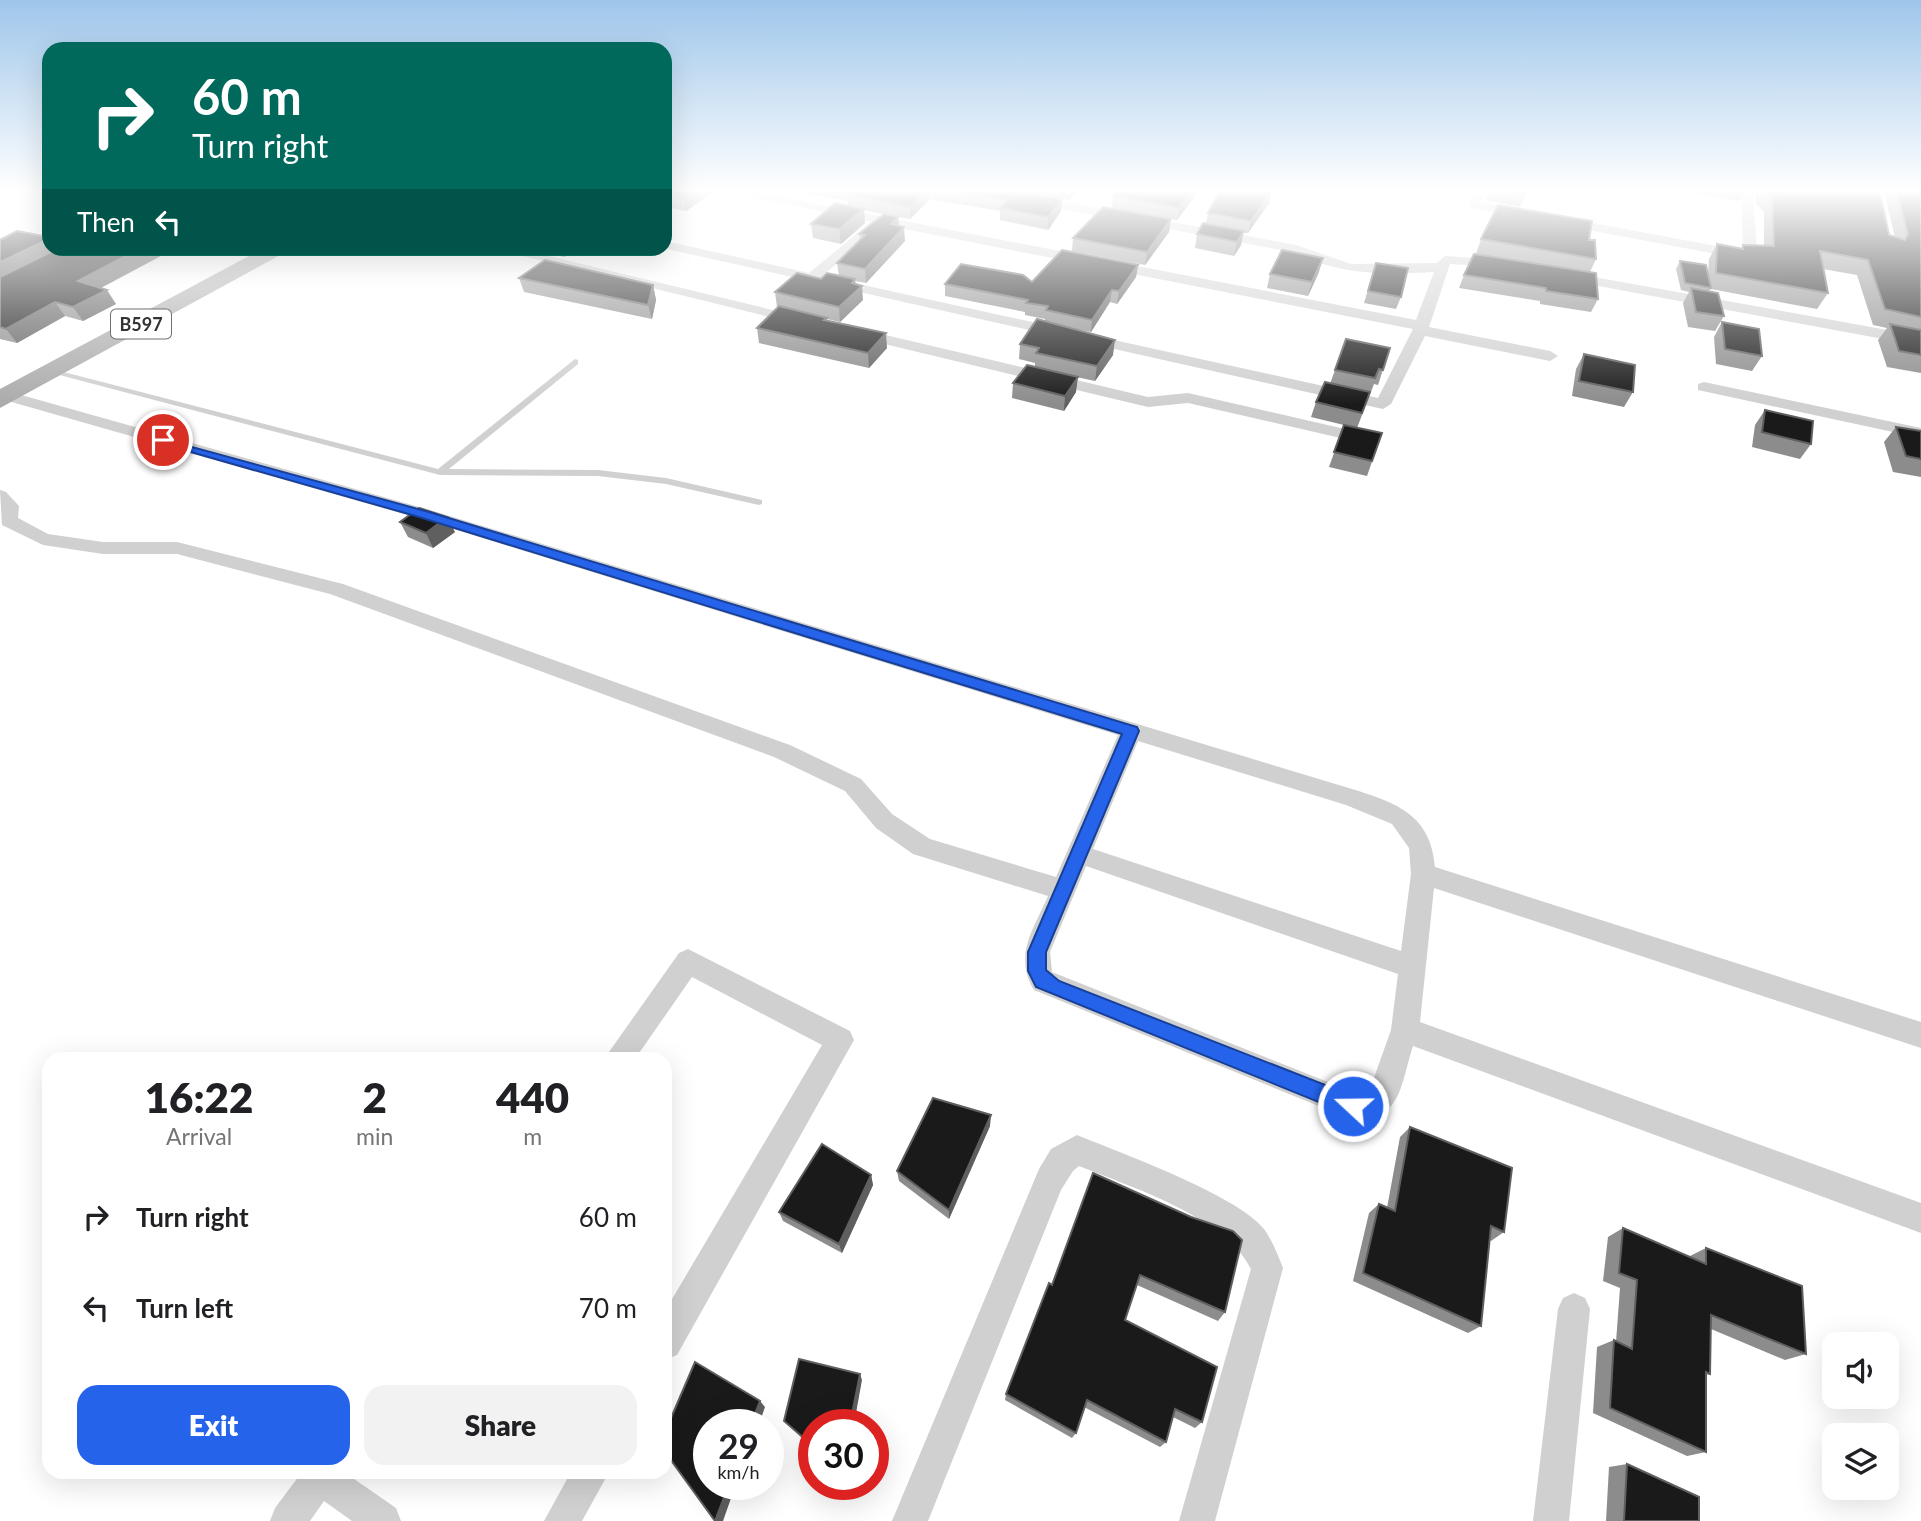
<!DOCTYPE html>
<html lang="en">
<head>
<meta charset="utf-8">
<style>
	:root { --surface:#fff; --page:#f2f2f2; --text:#202124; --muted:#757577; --accent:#2563eb }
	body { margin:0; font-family:Lato,sans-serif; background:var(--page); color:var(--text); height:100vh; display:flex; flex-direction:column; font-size:26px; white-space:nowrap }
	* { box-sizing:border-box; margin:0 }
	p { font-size:23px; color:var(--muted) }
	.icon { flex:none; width:38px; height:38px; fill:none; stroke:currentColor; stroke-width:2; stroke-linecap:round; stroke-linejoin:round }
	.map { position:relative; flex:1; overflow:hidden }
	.details { position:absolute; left:42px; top:1052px; width:630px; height:427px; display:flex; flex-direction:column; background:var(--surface); border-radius:21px; box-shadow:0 7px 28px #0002 }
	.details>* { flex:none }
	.top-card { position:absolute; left:42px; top:42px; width:630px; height:214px; border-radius:21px; box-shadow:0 7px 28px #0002; background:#00695c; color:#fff; overflow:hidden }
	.tools { position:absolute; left:1822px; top:1332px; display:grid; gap:14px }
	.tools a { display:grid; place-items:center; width:77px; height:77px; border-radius:14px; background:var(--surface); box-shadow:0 7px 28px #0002; font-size:35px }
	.speed { position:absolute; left:693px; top:1409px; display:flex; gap:14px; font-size:35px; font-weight:700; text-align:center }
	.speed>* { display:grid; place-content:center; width:91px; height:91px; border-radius:50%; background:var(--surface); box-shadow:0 7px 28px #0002; line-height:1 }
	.speed small { font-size:18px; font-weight:400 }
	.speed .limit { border:10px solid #d22; background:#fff; color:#111 }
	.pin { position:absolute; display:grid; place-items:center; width:60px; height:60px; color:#fff; margin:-30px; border:4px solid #fff; border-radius:50%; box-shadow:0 2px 7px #0007 }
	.me { position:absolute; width:77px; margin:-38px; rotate:291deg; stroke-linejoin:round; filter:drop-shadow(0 0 5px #0008) }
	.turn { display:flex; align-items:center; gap:24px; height:147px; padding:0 35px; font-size:32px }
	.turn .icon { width:91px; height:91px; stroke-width:2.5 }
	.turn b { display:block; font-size:49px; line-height:60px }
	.then { display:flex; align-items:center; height:66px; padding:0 35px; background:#0003; gap:14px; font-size:26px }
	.eta { display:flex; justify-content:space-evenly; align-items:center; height:119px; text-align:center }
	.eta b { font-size:42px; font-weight:800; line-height:49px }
	.action { display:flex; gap:14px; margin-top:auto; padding:14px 35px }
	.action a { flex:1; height:80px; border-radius:21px; background:var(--accent); color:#fff; font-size:28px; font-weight:800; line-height:80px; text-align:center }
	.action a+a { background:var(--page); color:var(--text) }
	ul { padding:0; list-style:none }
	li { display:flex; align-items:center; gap:21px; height:91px; padding:0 35px }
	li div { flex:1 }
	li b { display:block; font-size:26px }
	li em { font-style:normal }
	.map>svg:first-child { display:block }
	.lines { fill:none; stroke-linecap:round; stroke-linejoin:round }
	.lane { fill:#d0d0d0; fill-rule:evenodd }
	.street { fill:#d0d0d0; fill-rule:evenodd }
	.primary { fill:#ababab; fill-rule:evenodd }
	.wall { fill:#8c8c8c }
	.shaded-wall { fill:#5f5f5f }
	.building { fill:#1a1a1a; stroke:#5f5f5f; stroke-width:2 }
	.route { fill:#2563eb; stroke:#184099; stroke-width:2 }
	.labels { text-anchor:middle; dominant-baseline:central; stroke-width:7; stroke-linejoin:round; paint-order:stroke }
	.shield { fill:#fff; stroke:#707070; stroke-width:2 }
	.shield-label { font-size:18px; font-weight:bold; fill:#333 }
</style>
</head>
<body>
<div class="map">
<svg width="1921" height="1521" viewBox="0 0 1921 1521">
	<rect width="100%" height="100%" fill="#fff"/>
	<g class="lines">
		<path class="lane" d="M575,359L578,360V364L449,469L598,470L666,478L762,500V504L759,505L666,484L598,476L440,475L48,372L52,369L438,469Z"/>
		<g class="street">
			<path d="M0,192H9L0,197Z"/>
			<path d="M731,192H755L1416,320L1434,272C1382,275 1340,275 1292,252L993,196L987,192H1011L1296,245L1351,264L1437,263L1445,256L1501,260L1508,264L1506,267L1450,264L1429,327L1550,351L1558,356L1550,361L1425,336L1391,404L1383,409L663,248L665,241L809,273L871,222ZM884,225L1413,329L1378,398L822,276Z"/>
			<path d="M1474,192H1486L1481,202L1535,214L1528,218L1472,208L1468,201Z"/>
			<path d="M1741,192H1753L1757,253L1743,259L1561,225L1554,221L1561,217L1743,251Z"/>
			<path d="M490,248H515L802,317L809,321L802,325Z"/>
			<path d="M1566,272L1921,336V346L1561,279L1559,276Z"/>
			<path d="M856,328L1148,397L1188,393L1358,432L1367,437L1358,442L1188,403L1148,407L851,336V330Z"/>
			<path d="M1704,382L1921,428V438L1698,390V384Z"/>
			<path d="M7,391L430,510L1352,789C1397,803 1431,815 1435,867L1921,1022V1048L1434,888L1420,1022L1921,1203V1233L1413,1046C1400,1086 1402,1120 1353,1120L1034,990C1013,955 1034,929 1048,896L913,854L876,828L845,791L774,757L330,594L177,554H103L43,545L2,525L0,490L6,492L19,506L18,518L48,534L103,542H177L343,584L790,745L861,779L892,814L930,839L1056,877L1118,735L418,518L1,399V393ZM1138,741L1346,805L1392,824L1409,848L1411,874L1401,951L1093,849ZM1086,866L1398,974L1391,1030L1370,1089L1353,1092L1052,972L1050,952Z"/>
			<path d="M688,949L850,1031L854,1040L677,1355L665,1360V1311L822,1045L692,977L635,1059H604L679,953Z"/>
			<path d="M1077,1135C1121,1153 1237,1195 1264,1229C1272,1240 1278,1255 1283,1268L1215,1521H1179L1251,1269C1226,1217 1131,1187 1079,1166L1073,1171L1061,1190L928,1521H892L1039,1169L1051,1149Z"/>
			<path d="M1574,1293L1585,1298L1590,1309L1569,1521H1533L1558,1309L1563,1298Z"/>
			<path d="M302,1472H344L396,1508L401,1521H352L324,1501L310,1521H270L275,1508Z"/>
			<path d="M571,1472H609L582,1521H544Z"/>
		</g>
		<path class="primary" d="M264,248H293L0,408V389Z"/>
	</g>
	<g class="wall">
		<path d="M665,192H713L686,211L665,207Z"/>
		<path d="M797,192H1020L1062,199L1061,211L1048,230L1000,220V211L930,199L910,219L898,217L899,226L905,241L866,283L855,281L856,284L863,300L840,322L827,319V320L887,348L869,368L759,343L757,328L778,307H777L775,292L821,279L839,276L837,263L860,239L859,234L883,214L864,210L865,223L841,244L813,238L811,224L848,206V201Z"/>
		<path d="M1023,192H1076L1069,200Z"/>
		<path d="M1117,192H1198L1177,220L1112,208L1113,196Z"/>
		<path d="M1489,192H1528L1520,207L1486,200Z"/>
		<path d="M1690,192H1744L1739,201Z"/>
		<path d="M1755,192H1880L1889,235L1895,237L1884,192H1921V373L1887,367L1878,340L1887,328L1873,325L1857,275L1823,269L1828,293L1817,309L1711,289L1709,291L1724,316L1715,331L1688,327L1683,303L1689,292L1681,290L1676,269L1680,261L1708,273L1709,259L1717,244L1741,248L1743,245L1764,246V211L1756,204Z"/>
		<path d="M1269,203L1248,233H1243L1241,245L1234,256L1195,248L1197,234L1206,224L1208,213Z"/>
		<path d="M1171,219L1169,232L1145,265L1072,251L1073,238Z"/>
		<path d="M1481,239L1589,240L1596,259L1590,272L1598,299L1591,312L1540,304V301L1459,288L1464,275L1476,254Z"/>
		<path d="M0,240L49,248L172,250L101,288L116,304L83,321L65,316L17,343L0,339Z"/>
		<path d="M533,248H576L564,257Z"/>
		<path d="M1376,263L1401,297L1396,309L1364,303Z"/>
		<path d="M1138,265L1136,277L1117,304L1110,302L1091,332L1060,326L1113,355L1095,381L1058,373L1076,392L1064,411L1012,398L1013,383L1035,367V363L1019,359L1020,344L1045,321V319L1025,315V312L945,296V284L1032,282Z"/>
		<path d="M1319,272L1308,296L1267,288L1270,274Z"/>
		<path d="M519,278L653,285L656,300L652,319L524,292Z"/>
		<path d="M1722,322L1762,356L1752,371L1716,364L1714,337Z"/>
		<path d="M1390,348L1378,385L1374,384L1357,428L1382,433L1367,476L1329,467L1344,425L1311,417L1316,402L1330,384L1335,370Z"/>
		<path d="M1584,354L1633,392L1624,407L1572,396L1576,369Z"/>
		<path d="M1765,410L1811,444L1800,459L1752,447L1755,425Z"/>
		<path d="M1896,427L1921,431V477L1893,472L1884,442Z"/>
		<path d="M400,522L455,532L433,548L408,537Z"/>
		<path d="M990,1126L949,1219L899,1181L897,1171Z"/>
		<path d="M1410,1127L1504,1232L1491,1241L1490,1240L1481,1326L1468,1333L1353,1281L1369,1213L1379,1204L1387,1208L1400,1137Z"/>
		<path d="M1093,1173L1225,1312L1218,1321L1137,1285L1125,1320L1202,1422L1195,1428L1173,1417L1166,1442L1160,1447L1084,1407L1076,1433L1072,1438L1005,1400L1006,1394L1052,1285Z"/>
		<path d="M871,1175L873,1185L842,1253L783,1221L779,1212Z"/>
		<path d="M1623,1228L1688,1257L1706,1248L1806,1354L1785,1360L1711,1329L1710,1374L1706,1375V1452L1687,1456L1593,1413L1597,1347L1614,1340L1616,1342L1620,1288L1603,1281L1608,1237Z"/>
		<path d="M1627,1464L1699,1521H1606L1609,1467Z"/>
	</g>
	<g class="shaded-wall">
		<path d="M691,192H713L686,211L683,197Z"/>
		<path d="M925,192H930V199L910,219V207Z"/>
		<path d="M1070,192H1076L1069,200Z"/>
		<path d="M1191,192H1198L1177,220L1179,208Z"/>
		<path d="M1271,192L1269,203L1248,233L1251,221Z"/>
		<path d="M1062,199L1061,211L1048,230V217Z"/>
		<path d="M864,209L865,223L841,244L839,229Z"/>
		<path d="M898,217L899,231L891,224Z"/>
		<path d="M1171,219L1169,232L1145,265L1147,252Z"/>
		<path d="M904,227L905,241L866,283L865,269Z"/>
		<path d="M1244,231L1241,245L1234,256L1237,242Z"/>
		<path d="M49,239V248H60L0,281V262Z"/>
		<path d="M141,248H171L172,250L87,295L78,281Z"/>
		<path d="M562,248H576L564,257Z"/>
		<path d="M1323,258L1319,272L1308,296L1312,282Z"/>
		<path d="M1138,265L1136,277L1117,304L1119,291Z"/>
		<path d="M855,279L856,291L862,286L863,300L840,322L839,307L852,283Z"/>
		<path d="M653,285L656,300L652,319L648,305Z"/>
		<path d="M107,290L116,304L83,321L73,307Z"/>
		<path d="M1112,290L1110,302L1091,332L1092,320Z"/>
		<path d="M55,302L65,316L17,343L6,329Z"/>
		<path d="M886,333L887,348L869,368L868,353Z"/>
		<path d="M1115,340L1113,355L1095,381L1097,366Z"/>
		<path d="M1078,377L1076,392L1064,411L1065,396Z"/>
		<path d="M447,517L455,532L433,548L426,533Z"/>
		<path d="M991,1115L990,1126L949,1219V1210Z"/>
		<path d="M871,1175L873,1185L842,1253L839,1244Z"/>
		<path d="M860,1374L862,1380L854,1424H850Z"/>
		<path d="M760,1401L765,1407L759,1424H751Z"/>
		<path d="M729,1484H736L723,1521H715Z"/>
	</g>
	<g class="building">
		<path d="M665,192H691L683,197L665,193Z"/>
		<path d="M852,192H925L910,207L847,195Z"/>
		<path d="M956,192H1020L1062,199L1048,217L1000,208L1007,200Z"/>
		<path d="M1117,192H1191L1179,208L1113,196Z"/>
		<path d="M1219,192H1271L1251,221L1208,213Z"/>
		<path d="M1512,192H1527L1525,194Z"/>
		<path d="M1767,192H1880L1889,235L1905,240L1908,234L1897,192H1921V317L1885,309L1868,260L1820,251L1828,293L1716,273L1717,244L1743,249V245L1774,246L1772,196Z"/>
		<path d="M835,203L864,209L839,229L811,224Z"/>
		<path d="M1498,205L1592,221L1589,240H1595L1596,259L1481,239Z"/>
		<path d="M1103,207L1171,219L1147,252L1073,238Z"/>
		<path d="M884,214L898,217L891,224L904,227L865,269L837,263L865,235L859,234Z"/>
		<path d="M1203,223L1244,231L1237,242L1197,234Z"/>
		<path d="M17,231L49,237V239L0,262V240Z"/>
		<path d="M59,248H141L78,281L107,290L73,307L55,302L6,329L0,327V277Z"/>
		<path d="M1062,250L1138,265L1119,291L1112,290L1092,320L1046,310L1048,306L1026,303L1028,300L945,284L961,264L1023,275L1032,282Z"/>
		<path d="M1282,250L1323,258L1312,282L1270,274Z"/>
		<path d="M1474,254L1596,273L1598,299L1546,291V288L1464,275Z"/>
		<path d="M545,260L653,285L648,305L519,278Z"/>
		<path d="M1680,261L1706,265L1711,288L1685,283Z"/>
		<path d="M1376,263L1408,268L1401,297L1368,291Z"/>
		<path d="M797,273L821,279L827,273L855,279L852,283L862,286L839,307L775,292Z"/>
		<path d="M1691,288L1718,293L1724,316L1696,312Z"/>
		<path d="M779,306L827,318L824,320L886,333L868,353L757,328Z"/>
		<path d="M1037,319L1115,340L1097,366L1036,353L1039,348L1020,344Z"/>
		<path d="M1722,322L1759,329L1762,356L1725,349Z"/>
		<path d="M1890,324L1921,330V355L1899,351Z"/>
		<path d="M1346,339L1390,348L1383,370L1379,369L1375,378L1335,370Z"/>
		<path d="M1584,354L1635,365L1633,392L1579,381Z"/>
		<path d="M1027,365L1078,377L1065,396L1013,383Z"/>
		<path d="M1325,382L1370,392L1362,413L1316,402Z"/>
		<path d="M1765,410L1813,421L1811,444L1762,432Z"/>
		<path d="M1344,425L1382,433L1372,461L1334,452Z"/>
		<path d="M1896,427L1921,431V459L1906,456Z"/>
		<path d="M419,508L447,517L426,533L400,522Z"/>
		<path d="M933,1098L991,1115L949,1210L897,1171Z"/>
		<path d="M1410,1127L1512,1168L1504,1232L1491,1226L1481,1326L1363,1273L1379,1204L1395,1211Z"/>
		<path d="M822,1144L871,1175L839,1244L779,1212Z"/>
		<path d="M1093,1173L1191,1217L1233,1231L1242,1240L1225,1312L1140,1275L1125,1320L1217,1367L1202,1422L1175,1409L1166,1442L1087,1400L1076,1433L1006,1394L1049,1283L1052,1285Z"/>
		<path d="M1623,1228L1706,1264V1248L1802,1286L1806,1354L1711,1315L1710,1374L1706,1372V1452L1610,1408L1614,1340L1632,1349L1637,1280L1619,1273Z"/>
		<path d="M799,1359L860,1374L850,1424H814V1447L784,1421Z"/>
		<path d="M695,1362L760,1401L751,1424H709V1484H729L715,1521L665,1452V1432Z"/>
		<path d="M1627,1464L1699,1497V1521H1624Z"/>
	</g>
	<linearGradient id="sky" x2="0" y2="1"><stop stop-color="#9ec6ea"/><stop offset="0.47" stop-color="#fff"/><stop offset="1" stop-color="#fff" stop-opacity="0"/></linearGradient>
	<rect width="1921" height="405" fill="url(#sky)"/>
	<path class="route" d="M159,438L429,512L1137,727L1139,731L1046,952V970L1059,981L1361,1099L1364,1106L1361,1113L1353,1116L1036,987L1028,971V952L1122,734L419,517L159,443Z"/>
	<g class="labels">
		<rect class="shield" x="111" y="309.5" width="60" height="29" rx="5"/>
		<g class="shield-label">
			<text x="141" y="324">B597</text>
		</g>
	</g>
</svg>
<div class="tools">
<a><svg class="icon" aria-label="sound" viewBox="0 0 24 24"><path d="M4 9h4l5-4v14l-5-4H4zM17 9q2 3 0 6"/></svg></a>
<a><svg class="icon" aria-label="layers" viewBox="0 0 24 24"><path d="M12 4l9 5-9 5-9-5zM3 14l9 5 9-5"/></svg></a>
</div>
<div class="speed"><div>29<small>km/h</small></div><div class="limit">30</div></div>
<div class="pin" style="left:163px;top:440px;background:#d93025"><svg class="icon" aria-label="arrive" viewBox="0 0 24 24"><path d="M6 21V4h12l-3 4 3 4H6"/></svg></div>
<svg class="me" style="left:1353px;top:1106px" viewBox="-20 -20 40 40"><circle r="17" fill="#2563eb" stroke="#fff" stroke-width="3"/><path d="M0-11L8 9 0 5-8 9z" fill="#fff"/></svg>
<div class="top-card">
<div class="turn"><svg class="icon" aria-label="right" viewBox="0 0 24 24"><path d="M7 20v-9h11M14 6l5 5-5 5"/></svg><div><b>60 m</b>Turn right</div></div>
<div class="then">Then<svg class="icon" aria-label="left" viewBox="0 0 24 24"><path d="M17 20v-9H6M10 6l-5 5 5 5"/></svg></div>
</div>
<section class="details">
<div class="eta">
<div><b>16:22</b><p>Arrival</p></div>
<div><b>2</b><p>min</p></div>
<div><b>440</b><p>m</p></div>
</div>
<ul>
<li><svg class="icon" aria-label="right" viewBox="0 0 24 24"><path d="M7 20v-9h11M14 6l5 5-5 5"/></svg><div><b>Turn right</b></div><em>60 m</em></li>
<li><svg class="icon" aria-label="left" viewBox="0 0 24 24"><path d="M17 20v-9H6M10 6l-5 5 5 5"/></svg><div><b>Turn left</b></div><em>70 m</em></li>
</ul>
<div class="action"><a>Exit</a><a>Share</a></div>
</section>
</div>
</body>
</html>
